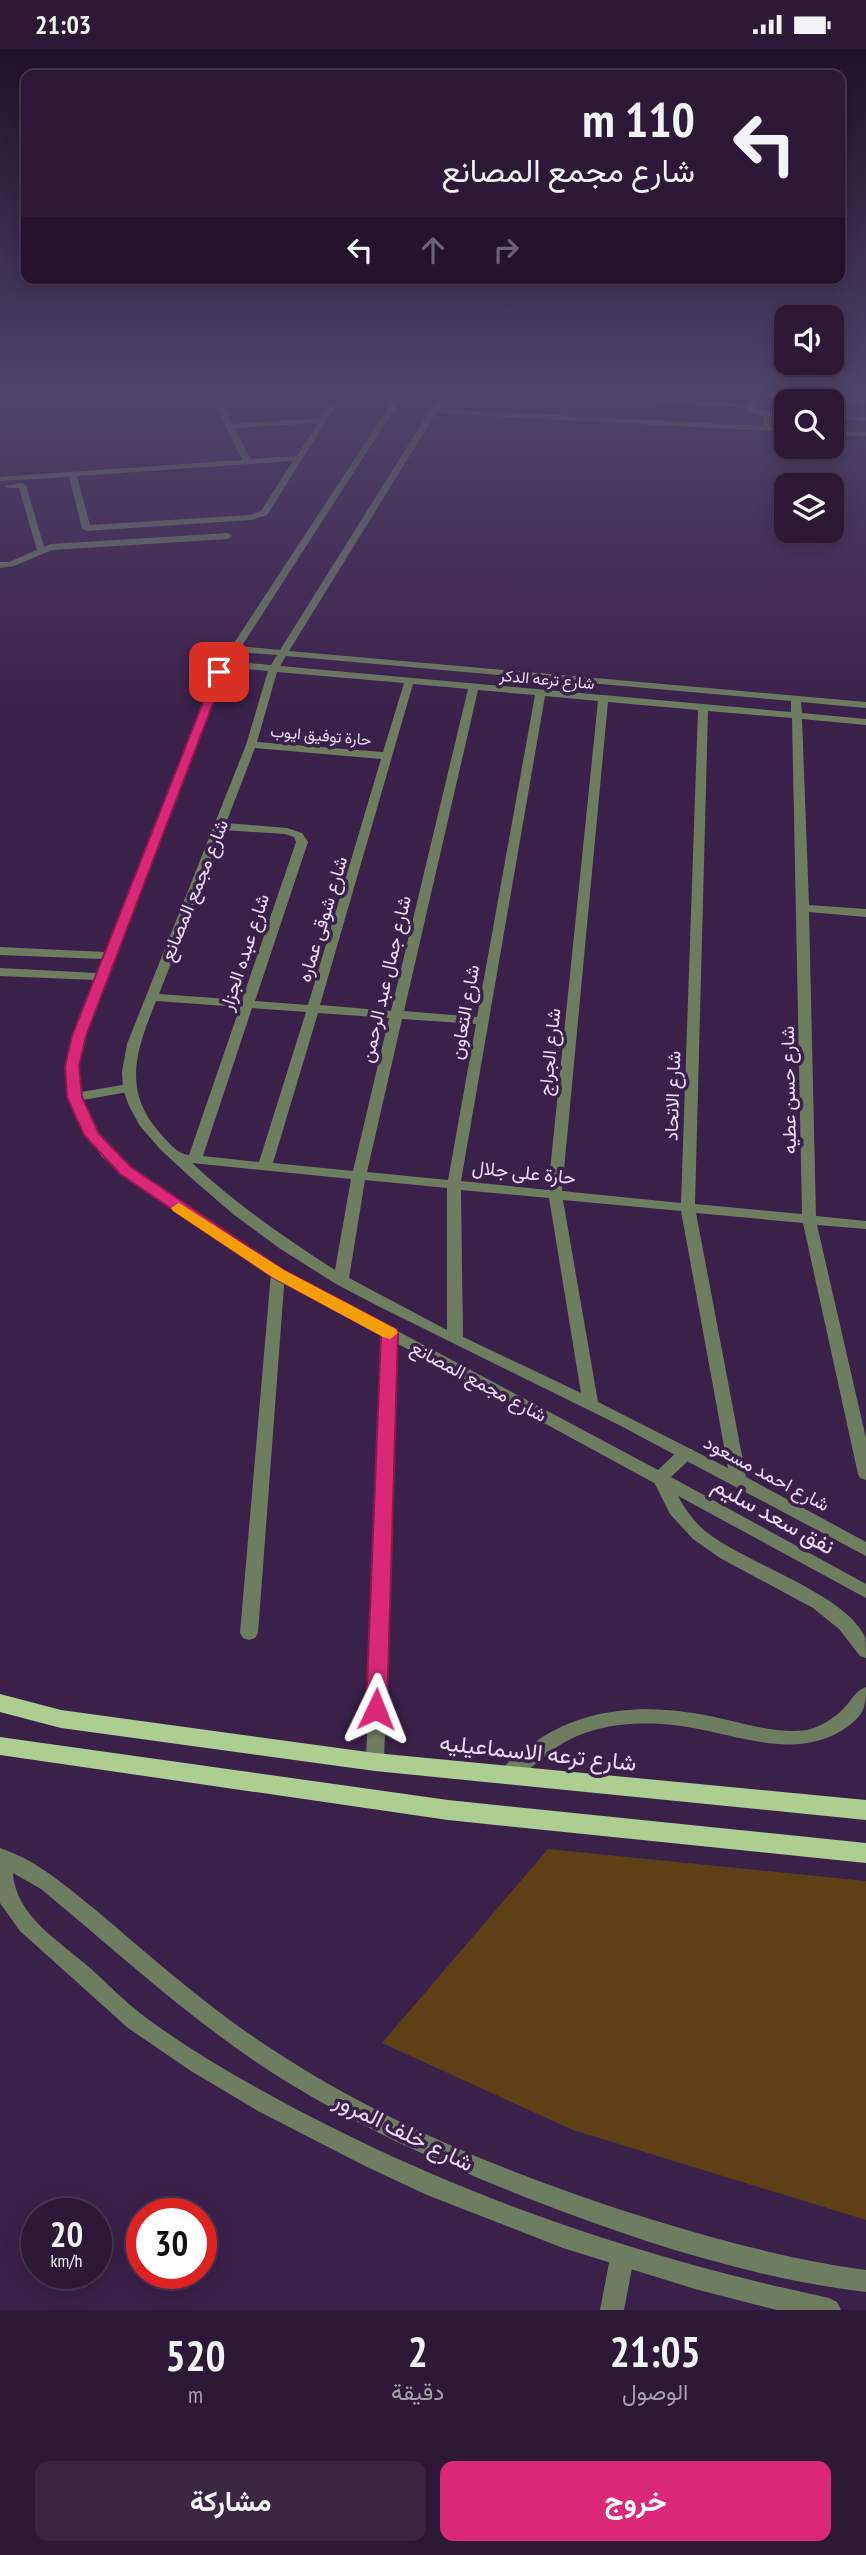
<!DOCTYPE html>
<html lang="ar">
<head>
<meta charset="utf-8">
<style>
	:root { --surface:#2c1938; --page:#382643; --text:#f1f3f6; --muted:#a6a0ae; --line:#483853; --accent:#db2777 }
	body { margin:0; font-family:"PT Sans Narrow",Vazirmatn,sans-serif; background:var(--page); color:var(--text); direction:rtl; height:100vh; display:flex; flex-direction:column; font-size:26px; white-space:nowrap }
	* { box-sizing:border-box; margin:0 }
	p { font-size:23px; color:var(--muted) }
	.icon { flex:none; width:38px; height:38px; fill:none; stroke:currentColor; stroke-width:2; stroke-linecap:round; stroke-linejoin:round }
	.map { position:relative; height:2261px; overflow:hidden; direction:ltr }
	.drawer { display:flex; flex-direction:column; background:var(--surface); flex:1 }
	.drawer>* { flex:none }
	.banner { position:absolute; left:21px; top:21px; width:824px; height:214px; border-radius:14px; box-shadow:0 4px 18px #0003,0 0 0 2px var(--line); direction:rtl; background:#2c1938; color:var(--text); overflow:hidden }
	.tools { position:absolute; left:774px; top:256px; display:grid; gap:14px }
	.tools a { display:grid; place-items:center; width:70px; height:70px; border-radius:14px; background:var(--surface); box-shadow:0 4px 18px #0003,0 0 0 2px var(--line); font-size:35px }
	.speed { position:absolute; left:21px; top:2149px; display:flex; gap:14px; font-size:35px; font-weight:700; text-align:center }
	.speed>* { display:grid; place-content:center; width:91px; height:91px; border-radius:50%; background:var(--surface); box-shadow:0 4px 18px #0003,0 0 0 2px var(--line); line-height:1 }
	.speed small { font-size:18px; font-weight:400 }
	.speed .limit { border:10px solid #d22; background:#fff; color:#111 }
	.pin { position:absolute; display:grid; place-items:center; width:60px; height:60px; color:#fff; margin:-30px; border-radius:14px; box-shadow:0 4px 10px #0006 }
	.me { position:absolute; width:77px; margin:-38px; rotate:2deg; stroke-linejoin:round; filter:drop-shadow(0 0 5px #0008) }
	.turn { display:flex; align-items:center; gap:24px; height:147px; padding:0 35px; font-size:32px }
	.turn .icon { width:91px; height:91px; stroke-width:2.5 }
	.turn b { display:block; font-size:49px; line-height:60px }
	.lanes { display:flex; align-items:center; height:66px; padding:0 35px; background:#0003; justify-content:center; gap:35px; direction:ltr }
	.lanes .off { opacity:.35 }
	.eta { display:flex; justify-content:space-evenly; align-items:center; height:119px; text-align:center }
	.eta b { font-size:42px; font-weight:700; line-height:49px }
	.action { display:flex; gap:14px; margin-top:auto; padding:14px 35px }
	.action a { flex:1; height:80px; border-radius:14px; background:var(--accent); color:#fff; font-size:28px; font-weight:700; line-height:80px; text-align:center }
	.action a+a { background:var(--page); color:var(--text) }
	.status { display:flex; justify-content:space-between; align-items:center; height:49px; padding:0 35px; background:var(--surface); direction:ltr }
	.status svg { height:19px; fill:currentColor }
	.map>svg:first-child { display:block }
	.green { fill:#5f3f15 }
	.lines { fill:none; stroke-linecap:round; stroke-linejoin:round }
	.service { fill:#6e7d60; fill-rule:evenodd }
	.minor { fill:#6e7d60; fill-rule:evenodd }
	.tertiary { fill:#6e7d60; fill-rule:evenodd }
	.primary { fill:#aecd90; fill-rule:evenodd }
	.route { fill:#db2777; stroke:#8e194d; stroke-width:2 }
	.slow { fill:#f59e0b }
	.labels { text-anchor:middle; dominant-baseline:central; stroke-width:7; stroke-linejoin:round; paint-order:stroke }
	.far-street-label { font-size:16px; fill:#eadcf6; stroke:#3a214a }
	.street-label { font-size:19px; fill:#eadcf6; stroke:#3a214a }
	.near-street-label { font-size:23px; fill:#eadcf6; stroke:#3a214a }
</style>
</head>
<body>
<div class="status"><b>21:03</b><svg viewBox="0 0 49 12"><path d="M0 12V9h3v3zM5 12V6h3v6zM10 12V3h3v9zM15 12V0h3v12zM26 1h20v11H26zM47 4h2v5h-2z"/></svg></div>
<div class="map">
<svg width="866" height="2261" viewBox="0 0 866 2261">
	<rect width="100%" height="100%" fill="#3a214a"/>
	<path class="green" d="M548,1800L866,1832V2171L573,2081L382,1994Z"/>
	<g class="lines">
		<g class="service">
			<path d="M213,350H221L233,375L321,369L333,350H340L267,466L251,471L86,482L82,479L69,428L0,432V428L242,411ZM318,374L297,407L250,410L235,379ZM293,412L261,462L250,466L90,476L77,427Z"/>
			<path d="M22,434L26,436L44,498L51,495L228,484L232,487L228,490L52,501L14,517L0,519V513H9L37,501L19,439H8L4,437Z"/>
			<path d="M278,1219L285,1224L258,1584L255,1589L249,1591L243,1589L240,1584L271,1224Z"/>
			<path d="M660,1423L666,1425C678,1446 686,1466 705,1482C744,1514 845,1544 865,1588C866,1593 866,1602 866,1609L860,1607L839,1580L813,1559L720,1509L693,1490L670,1465L652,1429L654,1425Z"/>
			<path d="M866,1638C866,1659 864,1665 847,1678C791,1718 722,1677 661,1675C622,1673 586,1678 554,1700C540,1709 517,1736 501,1731L498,1726C506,1712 525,1700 538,1691C593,1654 661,1655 723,1670C750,1676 779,1685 807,1681C820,1678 835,1669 844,1659C851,1652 856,1641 866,1638Z"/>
		</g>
		<g class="minor">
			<path d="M437,350H444L439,360L763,377L764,367L749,363L748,359L621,350L748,355L749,350H755L756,360L786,363V367H772L770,378L786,379V383L436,364L289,602L866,653V659L801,653L802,664L866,670V676L802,670L809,856L866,860V868L809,863L816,1167L866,1172V1180L817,1176L866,1389V1431L860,1429L858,1425L803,1174L696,1164L746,1428L866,1493V1507L619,1376L378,1257L336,1235L279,1199L233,1165L189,1127L160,1100L140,1077L129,1057L123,1040L122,1023L127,995L246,696L268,622L225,618L220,615L225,612L271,616L277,606L237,603L232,600L237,597L280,601ZM286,607L791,652V663L280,617ZM277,623L404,634L383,703L257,693ZM413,635L468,640L391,962L320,956ZM478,641L535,646L477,968L404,962ZM545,647L598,652L548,1141L461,1132ZM608,653L698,661L681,1154L562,1142ZM708,662L792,669L802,1165L695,1155ZM255,699L381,710L308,956L255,952L308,793L302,784L287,779L226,774ZM223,781L285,785L294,788L296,793L242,951L159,945ZM156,952L240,958L189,1106C177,1105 168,1093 160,1084C121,1040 137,1000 156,952ZM252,959L306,963L259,1113L203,1107ZM318,964L389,969L353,1122L273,1114ZM402,970L476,975L448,1131L367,1123ZM192,1114L351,1130L335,1221C285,1189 236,1155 192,1114ZM365,1131L447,1139V1281L349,1229ZM461,1141L549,1149L581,1344L463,1288ZM563,1151L681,1162L728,1419L598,1353Z"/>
			<path d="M814,350L866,351V355L815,352Z"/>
			<path d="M831,366L866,368V372L831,370Z"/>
			<path d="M831,382L866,383V387L831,386Z"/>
			<path d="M390,1279L398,1284L384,1713L382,1718L375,1720L368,1718L366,1713L382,1284Z"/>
			<path d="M622,2198L630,2201L634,2209L624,2261H600L610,2209L614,2201Z"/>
		</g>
		<g class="tertiary">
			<path d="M394,350H401L225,623L85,987L79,1017L81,1043L128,1035L135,1039L128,1043L83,1051L89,1068L112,1102L153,1135L283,1221L658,1421L680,1400H692L694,1404L692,1408L671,1428L866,1535V1549L273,1227L143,1141L102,1108L75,1068L68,1048L65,1017L73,987L94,931L0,927V919L97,924L103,910L0,906V898L105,903L215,623Z"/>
			<path d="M0,1799C37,1811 67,1838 97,1862C137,1896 177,1931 219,1963C346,2059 499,2123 650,2170C721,2192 793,2211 866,2221V2243C751,2229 638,2192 530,2150C446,2117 363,2080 287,2033C198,1978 121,1906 41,1840L13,1824C15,1867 61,1893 90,1919C107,1934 123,1951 141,1965C200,2009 266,2045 331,2078C493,2159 653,2211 829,2249L837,2253L841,2261H777L695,2240L563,2199L427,2146L365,2117L258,2062L191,2022L128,1979L20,1882L0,1854Z"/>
		</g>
		<g class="primary">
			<path d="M0,1645L61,1661L375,1704L866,1751V1771L375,1722L61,1679L0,1663Z"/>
			<path d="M0,1688L448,1751L866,1794V1814L448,1771L0,1706Z"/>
		</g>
	</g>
	<linearGradient id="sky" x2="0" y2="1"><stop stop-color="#201229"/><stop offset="0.52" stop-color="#4f436b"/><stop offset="1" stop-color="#4f436b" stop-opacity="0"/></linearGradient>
	<rect width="866" height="667" fill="url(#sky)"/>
	<path class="route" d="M216,620L225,623L86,987L79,1017L82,1048L99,1085L131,1118L284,1221L396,1280L398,1284L387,1660L384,1665L376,1668L369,1665L366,1660L381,1286L272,1228L120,1125L84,1086L67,1048L65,1017L72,987Z"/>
	<path class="slow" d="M179,1154L284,1221L396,1280L398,1284L390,1290L383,1288L272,1228L173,1162L171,1159Z"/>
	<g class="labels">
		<g class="far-street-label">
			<text transform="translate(547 630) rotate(5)">شارع ترعه الدكر</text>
			<text transform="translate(321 686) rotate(5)">حارة توفيق ايوب</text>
		</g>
		<g class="street-label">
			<text transform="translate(194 841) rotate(-68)">شارع مجمع المصانع</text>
			<text transform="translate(322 870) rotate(-73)">شارع شوقى عماره</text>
			<text transform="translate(244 903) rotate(-72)">شارع عبده الجزار</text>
			<text transform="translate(385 930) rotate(-77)">شارع جمال عبد الرحمن</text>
			<text transform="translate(464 963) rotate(-80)">شارع التعاون</text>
			<text transform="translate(549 1003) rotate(-84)">شارع الجراج</text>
			<text transform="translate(788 1041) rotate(-91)">شارع حسن عطيه</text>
			<text transform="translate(672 1047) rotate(-88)">شارع الاتحاد</text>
			<text transform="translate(524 1123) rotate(6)">حارة على جلال</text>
			<text transform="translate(479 1332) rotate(28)">شارع مجمع المصانع</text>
			<text transform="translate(767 1424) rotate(28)">شارع احمد مسعود</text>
		</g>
		<g class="near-street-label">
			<text transform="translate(774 1466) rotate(29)">نفق سعد سليم</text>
			<text transform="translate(538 1703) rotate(6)">شارع ترعه الاسماعيليه</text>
			<text transform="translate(404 2082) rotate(26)">شارع خلف المرور</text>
		</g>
	</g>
</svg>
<div class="tools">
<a><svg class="icon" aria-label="sound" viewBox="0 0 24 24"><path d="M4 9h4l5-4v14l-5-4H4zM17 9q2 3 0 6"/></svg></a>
<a><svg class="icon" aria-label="search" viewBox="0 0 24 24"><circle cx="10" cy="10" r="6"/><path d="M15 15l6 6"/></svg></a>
<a><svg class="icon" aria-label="layers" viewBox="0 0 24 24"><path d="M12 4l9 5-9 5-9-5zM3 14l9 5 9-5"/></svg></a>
</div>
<div class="speed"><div>20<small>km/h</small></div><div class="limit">30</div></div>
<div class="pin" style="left:219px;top:623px;background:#d93025"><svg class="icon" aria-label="arrive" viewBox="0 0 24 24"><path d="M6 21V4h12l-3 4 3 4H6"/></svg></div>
<svg class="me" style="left:376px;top:1660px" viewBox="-20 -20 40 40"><path d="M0-17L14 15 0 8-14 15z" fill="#db2777" stroke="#fff" stroke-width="4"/></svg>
<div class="banner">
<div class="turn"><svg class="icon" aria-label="left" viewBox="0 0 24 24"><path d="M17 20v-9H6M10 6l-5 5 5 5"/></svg><div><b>110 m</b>شارع مجمع المصانع</div></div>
<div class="lanes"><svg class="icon" aria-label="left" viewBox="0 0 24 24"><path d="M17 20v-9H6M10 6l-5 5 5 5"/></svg><svg class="icon off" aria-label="ahead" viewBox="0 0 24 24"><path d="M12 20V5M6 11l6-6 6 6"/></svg><svg class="icon off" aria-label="right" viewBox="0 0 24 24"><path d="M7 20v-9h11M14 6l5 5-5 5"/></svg></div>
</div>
</div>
<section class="drawer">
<div class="eta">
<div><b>21:05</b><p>الوصول</p></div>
<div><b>2</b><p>دقيقة</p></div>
<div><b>520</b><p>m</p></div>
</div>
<div class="action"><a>خروج</a><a>مشاركة</a></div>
</section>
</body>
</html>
